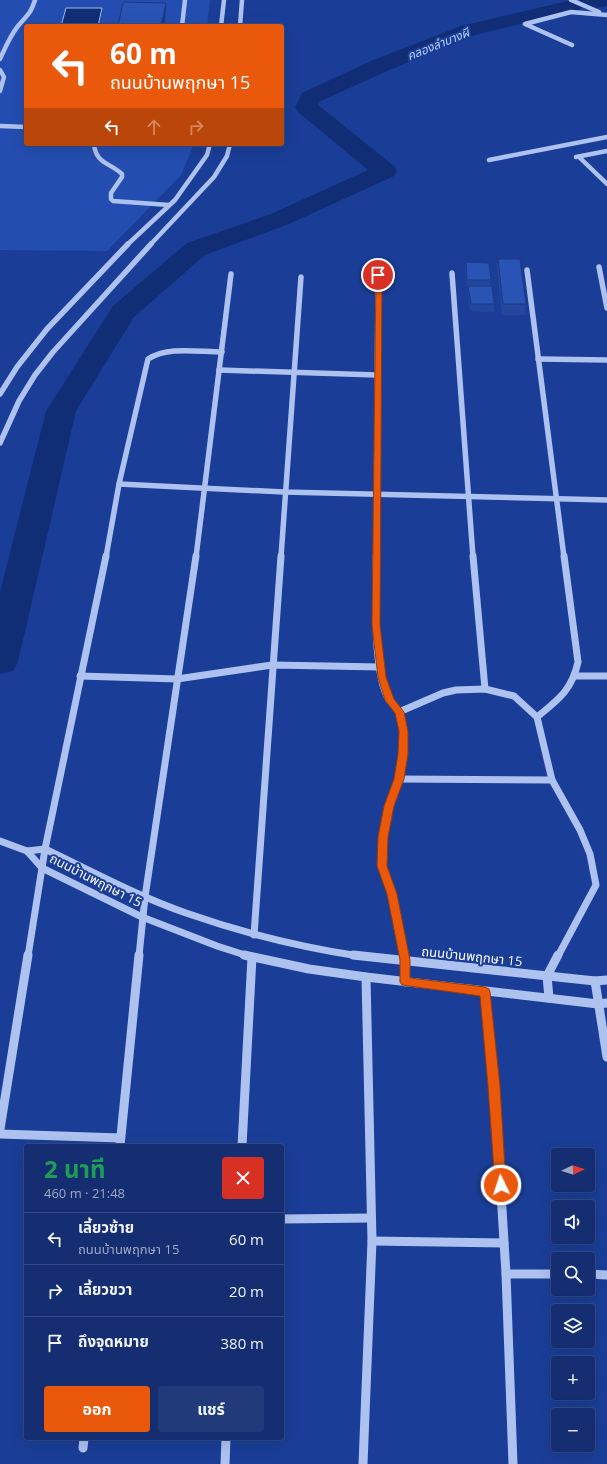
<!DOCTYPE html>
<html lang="th">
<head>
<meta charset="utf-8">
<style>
	:root { --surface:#142e71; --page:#213a79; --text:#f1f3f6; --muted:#9da8c3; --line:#334a84; --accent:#ea580c }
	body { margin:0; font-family:"Open Sans","Noto Sans Thai",sans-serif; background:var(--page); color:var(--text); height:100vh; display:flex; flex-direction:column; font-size:15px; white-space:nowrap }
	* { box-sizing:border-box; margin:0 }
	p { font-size:13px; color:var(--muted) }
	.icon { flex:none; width:22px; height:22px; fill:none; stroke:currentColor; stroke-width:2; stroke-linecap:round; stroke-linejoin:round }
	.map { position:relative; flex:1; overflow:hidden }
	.details { position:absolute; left:24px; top:1144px; width:260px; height:296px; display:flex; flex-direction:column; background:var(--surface); border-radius:4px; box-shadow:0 4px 16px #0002,0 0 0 1px var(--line) }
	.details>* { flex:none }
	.guide { position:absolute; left:24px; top:24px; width:260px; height:122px; border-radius:4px; box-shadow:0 4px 16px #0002,0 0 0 1px var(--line); background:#ea580c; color:#fff; overflow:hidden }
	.needle { width:26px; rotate:86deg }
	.controls { position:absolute; left:551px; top:1148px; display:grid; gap:8px }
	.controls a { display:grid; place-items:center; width:44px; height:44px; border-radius:4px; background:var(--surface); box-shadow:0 4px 16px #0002,0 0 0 1px var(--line); font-size:20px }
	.pin { position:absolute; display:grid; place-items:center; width:34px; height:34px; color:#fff; margin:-17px; border:2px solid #fff; border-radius:50%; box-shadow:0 1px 4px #0007 }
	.me { position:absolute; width:44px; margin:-22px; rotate:356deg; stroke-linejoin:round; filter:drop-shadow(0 0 3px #0008) }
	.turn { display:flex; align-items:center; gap:14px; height:84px; padding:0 20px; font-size:18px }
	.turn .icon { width:52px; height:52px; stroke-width:2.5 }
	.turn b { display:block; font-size:28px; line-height:34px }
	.lanes { display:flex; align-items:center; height:38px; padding:0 20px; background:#0003; justify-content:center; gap:20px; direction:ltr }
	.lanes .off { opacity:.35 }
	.round { display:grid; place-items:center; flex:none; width:42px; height:42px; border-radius:4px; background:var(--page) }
	.overview { display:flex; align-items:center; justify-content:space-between; height:68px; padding:0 20px }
	h1 { font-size:24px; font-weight:700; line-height:30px; color:#1e9e55 }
	.cta { display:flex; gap:8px; margin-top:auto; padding:8px 20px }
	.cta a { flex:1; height:46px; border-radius:4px; background:var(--accent); color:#fff; font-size:16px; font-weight:700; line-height:46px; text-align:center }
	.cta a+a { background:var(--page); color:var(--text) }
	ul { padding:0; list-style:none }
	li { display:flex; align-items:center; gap:12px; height:52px; padding:0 20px; border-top:1px solid var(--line) }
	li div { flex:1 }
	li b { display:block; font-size:15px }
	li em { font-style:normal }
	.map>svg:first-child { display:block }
	.green { fill:#234db0 }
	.water { fill:#112d75; stroke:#a1bbf2 }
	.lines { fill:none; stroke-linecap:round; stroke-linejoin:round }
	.river { fill:#112d75; fill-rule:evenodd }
	.minor-far3 { stroke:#aec2f0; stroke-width:4.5 }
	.minor-far2 { stroke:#aec2f0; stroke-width:5.5 }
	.minor-far1 { stroke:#aec2f0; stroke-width:7 }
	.minor { stroke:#aec2f0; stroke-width:9 }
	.wall { fill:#23479c }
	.shaded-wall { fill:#1d3a7f }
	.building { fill:#2953b5; stroke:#1d3a7f }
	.route { fill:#ea580c; stroke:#983908 }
	.labels { text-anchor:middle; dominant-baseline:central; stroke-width:4; stroke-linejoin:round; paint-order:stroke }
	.far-water-label { font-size:12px; font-style:italic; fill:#bacdf7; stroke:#1a3e97 }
	.street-label { font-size:13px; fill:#fff; stroke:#1a3e97 }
</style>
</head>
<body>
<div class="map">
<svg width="607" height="1464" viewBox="0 0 607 1464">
	<rect width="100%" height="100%" fill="#1a3e97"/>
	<path class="green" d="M0,0H210L207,26H26V144H194L181,175L107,251L0,250Z"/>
	<path class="water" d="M66,8H102L98,26H61Z"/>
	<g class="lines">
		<path class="river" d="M572,0L579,2L581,0H607V6L589,9L582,7L579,10L475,35L387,71L319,102L318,105L394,166L397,171L394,176L289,224L205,255L134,317L76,411L18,662L13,671L0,674V592L46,411L113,306L187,243L271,214L368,170L298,112L295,107L302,93L371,61L461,26Z"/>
		<g class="minor-far3">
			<path d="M571,0L599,12"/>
			<path d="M182,26L185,0"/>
			<path d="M221,26L224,0"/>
			<path d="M240,26L242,0"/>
			<path d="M572,45L525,24L571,12L607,15"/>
			<path d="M0,59C5,48 10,36 18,26C28,14 30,15 35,0"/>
			<path d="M0,70L4,77L0,91"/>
			<path d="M0,126L26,127"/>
			<path d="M94,144C96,164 109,162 122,174V177L111,193V199L113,201L169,205"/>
			<path d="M576,157L607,151"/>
			<path d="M579,157L607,184"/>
			<path d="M489,160L607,137"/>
			<path d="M127,245L175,200L207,155L210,144"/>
			<path d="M150,245L214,177L227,156L230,144"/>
		</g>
		<g class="minor-far2">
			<path d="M599,267L607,308"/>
			<path d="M527,270L564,557"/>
			<path d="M452,273L473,557"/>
			<path d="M538,359L607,360"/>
			<path d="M219,370L377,375"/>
			<path d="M0,394L17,367L47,329L128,244"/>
			<path d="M0,443L19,401L35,375L53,352L151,244"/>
			<path d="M119,484L284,492L607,500"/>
			<path d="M106,557L119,484L148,359C168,346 198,352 222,352"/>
			<path d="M196,557L231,274"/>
			<path d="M281,557L301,277"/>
			<path d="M376,557L378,275"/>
		</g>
		<g class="minor-far1">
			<path d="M376,556C376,591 372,671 389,700C392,704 396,708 399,712"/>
			<path d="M473,556L485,689"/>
			<path d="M80,676L177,679L272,665L381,667"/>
			<path d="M575,676H607"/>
			<path d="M399,779L552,780"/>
			<path d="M0,841L27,851L42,868L142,917L217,946L248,956"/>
			<path d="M27,851L45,849C91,871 137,896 186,913C243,933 300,947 359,956"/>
			<path d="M254,935L281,556"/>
			<path d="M28,956L45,849L106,556"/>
			<path d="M139,956L145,897L196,556"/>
			<path d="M404,956L392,894L382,866L383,837L389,806L399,779L403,754L404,731L399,712L443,693L456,690L485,689L514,696L537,717"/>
			<path d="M558,956L596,885L590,854L580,830L552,780L537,717C558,700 572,690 578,662L564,556"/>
		</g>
		<g class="minor">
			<path d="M244,955L309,969L366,977L598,1004L607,1003"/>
			<path d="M353,955L595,981L607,980"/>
			<path d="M404,955L405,982"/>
			<path d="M595,981L607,1057"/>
			<path d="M485,992L496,1112L506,1274L513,1464"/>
			<path d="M549,998L547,976L558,955"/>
			<path d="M0,1129L28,955"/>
			<path d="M0,1134L120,1138"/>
			<path d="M120,1146L139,955"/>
			<path d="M242,1146L252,957"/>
			<path d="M282,1219L371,1218"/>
			<path d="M372,1241L504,1243"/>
			<path d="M506,1274H558"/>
			<path d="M588,1274L607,1275"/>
			<path d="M83,1448L84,1438"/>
			<path d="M225,1464L226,1438"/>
			<path d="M363,1464L372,1241L366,977"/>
		</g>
	</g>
	<g class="wall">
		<path d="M498,259L526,304L525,315H502L497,270Z"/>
		<path d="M466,262L491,280L490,286L494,304V312L470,311L468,294V287H467L465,270Z"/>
	</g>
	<path class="shaded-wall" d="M166,3V12L164,26H161Z"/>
	<g class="building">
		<path d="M123,2L166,3L161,26H118Z"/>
		<path d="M498,259H520L526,304H503Z"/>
		<path d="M466,262L489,263L491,280H467Z"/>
		<path d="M468,286H492L494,304H471Z"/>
	</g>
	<path class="route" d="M376,273L382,275L380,625L386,677L394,699L404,712L408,731V754L404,779L394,806L388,837L387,866L397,894L410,960V978L485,987L489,989L490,992L500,1086L506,1185L505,1189L501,1190L496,1189L495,1185L488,1086L480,996L402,985L400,982V960L387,894L377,866L378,837L384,806L394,779L398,754L399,731L395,713L385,700L378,677L372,625Z"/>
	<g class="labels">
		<g class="far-water-label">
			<text transform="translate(438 44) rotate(-22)">คลองลำบางผี</text>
		</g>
		<g class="street-label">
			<text transform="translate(96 880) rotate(27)">ถนนบ้านพฤกษา 15</text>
			<text transform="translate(472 956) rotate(6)">ถนนบ้านพฤกษา 15</text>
		</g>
	</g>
</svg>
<div class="controls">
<a><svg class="needle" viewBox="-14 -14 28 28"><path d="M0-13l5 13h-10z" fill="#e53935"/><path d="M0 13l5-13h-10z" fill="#9da8c3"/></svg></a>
<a><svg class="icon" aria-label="sound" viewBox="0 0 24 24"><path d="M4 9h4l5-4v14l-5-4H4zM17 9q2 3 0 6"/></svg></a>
<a><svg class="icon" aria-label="search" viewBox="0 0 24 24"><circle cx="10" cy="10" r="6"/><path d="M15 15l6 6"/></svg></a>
<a><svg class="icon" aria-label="layers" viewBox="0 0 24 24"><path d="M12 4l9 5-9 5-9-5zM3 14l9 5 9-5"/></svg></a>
<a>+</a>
<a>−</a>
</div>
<div class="pin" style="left:378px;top:275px;background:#d93025"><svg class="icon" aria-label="arrive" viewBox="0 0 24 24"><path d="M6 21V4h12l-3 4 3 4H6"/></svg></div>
<svg class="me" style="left:501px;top:1185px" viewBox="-20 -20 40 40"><circle r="17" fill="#ea580c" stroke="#fff" stroke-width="3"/><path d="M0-11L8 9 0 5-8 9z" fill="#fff"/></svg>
<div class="guide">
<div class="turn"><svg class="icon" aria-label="left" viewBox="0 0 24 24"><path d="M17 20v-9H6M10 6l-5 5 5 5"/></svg><div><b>60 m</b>ถนนบ้านพฤกษา 15</div></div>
<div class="lanes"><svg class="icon" aria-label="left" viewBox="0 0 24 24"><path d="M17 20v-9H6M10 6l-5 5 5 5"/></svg><svg class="icon off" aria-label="ahead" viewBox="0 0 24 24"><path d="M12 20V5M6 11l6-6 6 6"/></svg><svg class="icon off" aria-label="right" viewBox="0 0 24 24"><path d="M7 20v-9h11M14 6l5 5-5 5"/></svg></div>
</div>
<section class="details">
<div class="overview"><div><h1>2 นาที</h1><p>460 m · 21:48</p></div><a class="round" style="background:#d93025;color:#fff"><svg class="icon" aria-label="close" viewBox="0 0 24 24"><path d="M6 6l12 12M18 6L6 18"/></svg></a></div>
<ul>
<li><svg class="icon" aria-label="left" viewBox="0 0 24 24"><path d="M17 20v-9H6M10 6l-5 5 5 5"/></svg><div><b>เลี้ยวซ้าย</b><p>ถนนบ้านพฤกษา 15</p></div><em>60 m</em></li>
<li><svg class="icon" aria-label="right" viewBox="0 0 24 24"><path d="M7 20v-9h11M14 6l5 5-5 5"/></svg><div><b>เลี้ยวขวา</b></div><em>20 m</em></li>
<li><svg class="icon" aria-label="arrive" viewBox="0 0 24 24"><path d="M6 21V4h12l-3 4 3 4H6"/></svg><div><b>ถึงจุดหมาย</b></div><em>380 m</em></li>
</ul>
<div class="cta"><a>ออก</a><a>แชร์</a></div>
</section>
</div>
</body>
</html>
